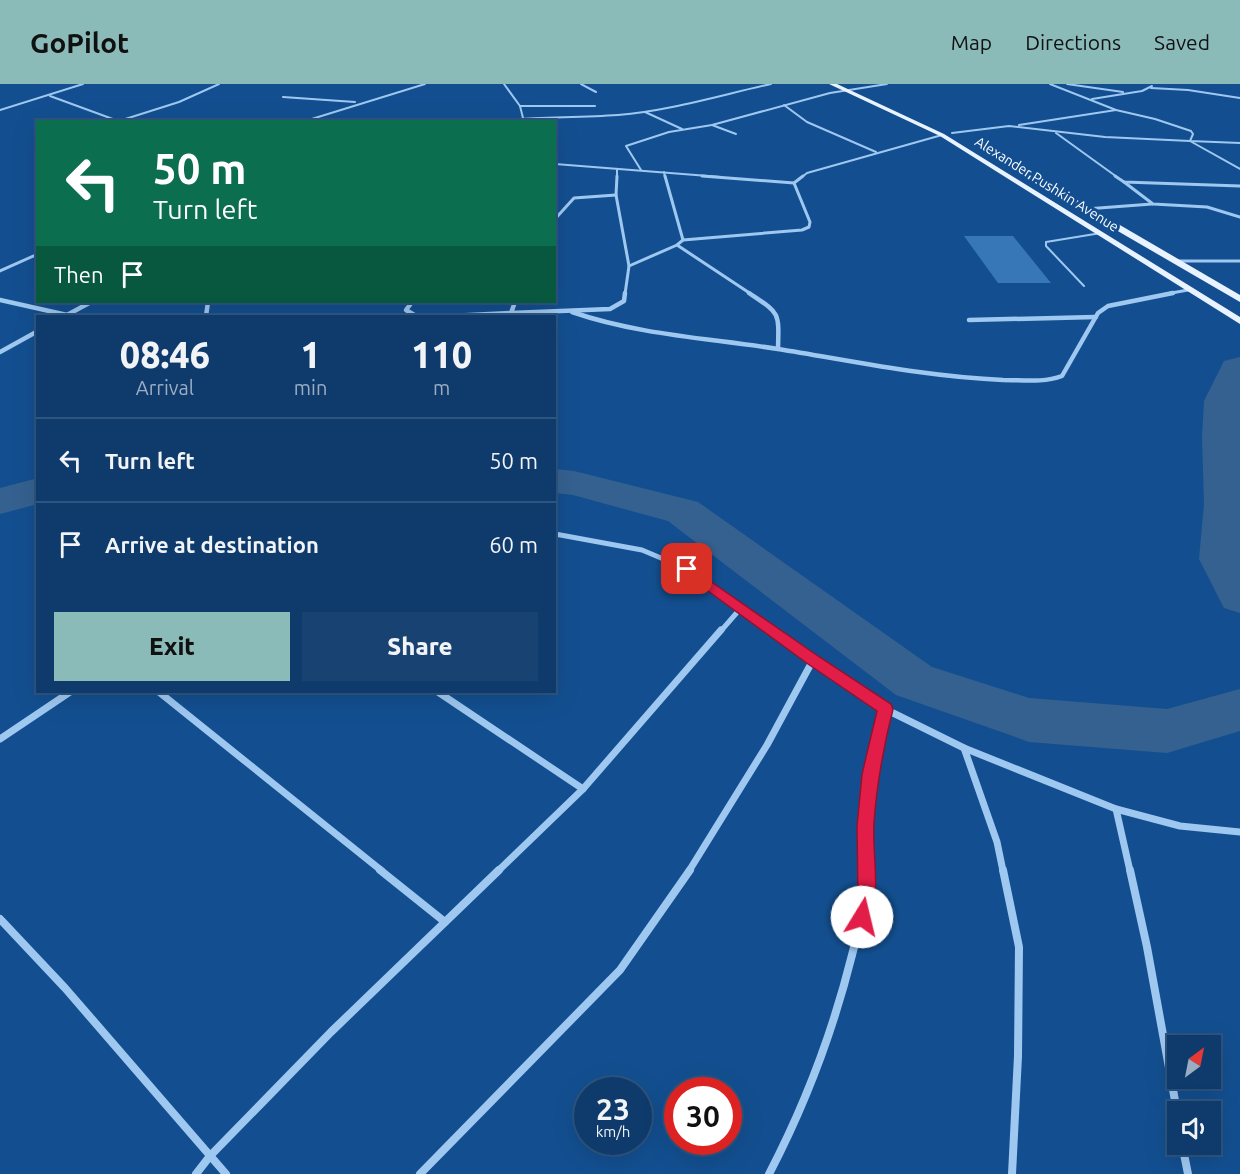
<!DOCTYPE html>
<html lang="en">
<head>
<meta charset="utf-8">
<style>
	:root { --surface:#0e3b6c; --page:#174272; --text:#f1f3f6; --muted:#9badc2; --line:#2e557f; --accent:#8bbbb9 }
	body { margin:0; font-family:Ubuntu,sans-serif; background:var(--page); color:var(--text); height:100vh; display:flex; flex-direction:column; font-size:22px; white-space:nowrap }
	* { box-sizing:border-box; margin:0 }
	p { font-size:20px; color:var(--muted) }
	.icon { flex:none; width:33px; height:33px; fill:none; stroke:currentColor; stroke-width:2; stroke-linecap:round; stroke-linejoin:round }
	.map { position:relative; flex:1; overflow:hidden }
	.panel { position:absolute; left:36px; top:231px; width:520px; height:378px; display:flex; flex-direction:column; background:var(--surface); border-radius:0px; box-shadow:0 6px 24px #0002,0 0 0 2px var(--line) }
	.panel>* { flex:none }
	.hud { position:absolute; left:36px; top:36px; width:520px; height:183px; border-radius:0px; box-shadow:0 6px 24px #0002,0 0 0 2px var(--line); background:#0b6e4f; color:#fff; overflow:hidden }
	.needle { width:39px; rotate:32deg }
	.buttons { position:absolute; left:1167px; top:951px; display:grid; gap:12px }
	.buttons a { display:grid; place-items:center; width:54px; height:54px; border-radius:0px; background:var(--surface); box-shadow:0 6px 24px #0002,0 0 0 2px var(--line); font-size:30px }
	.speed { position:absolute; left:574px; top:993px; display:flex; gap:12px; font-size:30px; font-weight:700; text-align:center }
	.speed>* { display:grid; place-content:center; width:78px; height:78px; border-radius:50%; background:var(--surface); box-shadow:0 6px 24px #0002,0 0 0 2px var(--line); line-height:1 }
	.speed small { font-size:15px; font-weight:400 }
	.speed .limit { border:9px solid #d22; background:#fff; color:#111 }
	.pin { position:absolute; display:grid; place-items:center; width:51px; height:51px; color:#fff; margin:-26px; border-radius:12px; box-shadow:0 3px 9px #0006 }
	.me { position:absolute; width:66px; margin:-33px; rotate:9deg; stroke-linejoin:round; filter:drop-shadow(0 0 4px #0008) }
	.turn { display:flex; align-items:center; gap:21px; height:126px; padding:0 18px; font-size:27px }
	.turn .icon { width:78px; height:78px; stroke-width:2.5 }
	.turn b { display:block; font-size:42px; line-height:51px }
	.then { display:flex; align-items:center; height:57px; padding:0 18px; background:#0003; gap:12px; font-size:22px }
	.eta { display:flex; justify-content:space-evenly; align-items:center; height:102px; text-align:center }
	.eta b { font-size:36px; font-weight:800; line-height:42px }
	.cta { display:flex; gap:12px; margin-top:auto; padding:12px 18px }
	.cta a { flex:1; height:69px; border-radius:0px; background:var(--accent); color:#111; font-size:24px; font-weight:800; line-height:69px; text-align:center }
	.cta a+a { background:var(--page); color:var(--text) }
	ul { padding:0; list-style:none }
	li { display:flex; align-items:center; gap:18px; height:84px; padding:0 18px; border-top:2px solid var(--line) }
	li div { flex:1 }
	li b { display:block; font-size:22px }
	li em { font-style:normal }
	header { display:flex; align-items:center; gap:36px; box-sizing:border-box; height:84px; padding:0 30px; background:var(--accent); color:#111 }
	header strong { font-size:28px }
	nav { display:flex; gap:33px; margin-inline-start:auto; font-size:21px }
	.map>svg:first-child { display:block }
	.lines { fill:none; stroke-linecap:round; stroke-linejoin:round }
	.river { fill:#356190; fill-rule:evenodd }
	.building { fill:#3776b7 }
	.lane { stroke:#9fc8f1; stroke-width:2 }
	.street-far5 { stroke:#9fc8f1; stroke-width:2 }
	.street-far4 { stroke:#9fc8f1; stroke-width:3 }
	.street-far3 { stroke:#9fc8f1; stroke-width:4.5 }
	.street-far2 { stroke:#9fc8f1; stroke-width:5 }
	.street-far1 { stroke:#9fc8f1; stroke-width:7 }
	.street { stroke:#9fc8f1; stroke-width:8 }
	.primary { fill:#e9f3ff; fill-rule:evenodd }
	.route { fill:#e11d48; stroke:#92132f; stroke-width:1.5 }
	.labels { text-anchor:middle; dominant-baseline:central; stroke-width:6; stroke-linejoin:round; paint-order:stroke }
	.far-street-label { font-size:14px; fill:#fff; stroke:#134f90 }
</style>
</head>
<body>
<header>
<strong>GoPilot</strong>
<nav><a>Map</a><a>Directions</a><a>Saved</a></nav>
</header>
<div class="map">
<svg width="1240" height="1090" viewBox="0 0 1240 1090">
	<rect width="100%" height="100%" fill="#134f90"/>
	<g class="lines">
		<g class="river">
			<path d="M1240,273V529L1224,524L1199,475L1204,420L1202,353L1204,317L1224,277Z"/>
			<path d="M555,385L574,387L698,418L932,583L1029,614L1167,625L1240,605V647L1167,669L1029,658L1010,651L896,611L668,437L573,411L555,409Z"/>
			<path d="M38,394V420L0,430V404Z"/>
		</g>
	</g>
	<path class="building" d="M964,152H1013L1051,199H998Z"/>
	<g class="lines">
		<path class="lane" d="M1084,202L1046,162V158L1101,149"/>
		<g class="street-far5">
			<path d="M504,0L520,22L524,38"/>
			<path d="M581,0L596,8"/>
			<path d="M1067,0L1123,8"/>
			<path d="M1151,4L1188,6L1240,14"/>
			<path d="M50,12L121,38"/>
			<path d="M283,13L355,18"/>
			<path d="M1092,15L1142,7L1152,2"/>
			<path d="M784,21L807,38L876,68"/>
			<path d="M520,22H595"/>
			<path d="M0,26L83,0"/>
			<path d="M1116,26L1155,35L1191,47L1193,50L1190,57L1240,59"/>
			<path d="M645,28L682,45"/>
			<path d="M119,37L179,18L219,0"/>
			<path d="M302,38L425,0"/>
			<path d="M481,38C527,33 572,34 618,31C669,27 721,11 771,0"/>
			<path d="M712,41L736,50"/>
			<path d="M1019,41L1116,26L1050,0"/>
			<path d="M952,49L1009,42L1105,53L1190,57L1240,85"/>
			<path d="M1056,49L1117,93"/>
			<path d="M555,80L721,93"/>
			<path d="M641,86L626,62L669,48L712,41L830,9L887,0"/>
			<path d="M664,88L665,93"/>
			<path d="M617,93V85"/>
			<path d="M802,93L807,89L942,51"/>
		</g>
		<g class="street-far4">
			<path d="M617,92L616,111L629,182L625,210"/>
			<path d="M702,92L794,99L803,92"/>
			<path d="M1115,92L1124,98L1240,102"/>
			<path d="M1124,98L1153,120L1207,123L1240,133"/>
			<path d="M1086,125L1152,120"/>
			<path d="M555,135L574,114L616,111"/>
			<path d="M683,156L802,146L809,143L810,138L794,99"/>
			<path d="M677,161L751,210"/>
			<path d="M1177,177H1240"/>
			<path d="M629,182L677,161L683,156L665,92"/>
			<path d="M0,187L38,170"/>
			<path d="M1166,210L1188,206"/>
		</g>
		<g class="street-far3">
			<path d="M749,209C780,230 779,227 778,265"/>
			<path d="M0,216L67,231L63,232"/>
			<path d="M412,218L406,226L416,232"/>
			<path d="M515,218L511,229L610,225L624,217L625,209"/>
			<path d="M572,228C639,251 708,254 778,265C853,277 927,293 1003,296C1023,296 1043,299 1062,292L1098,229L1108,222L1173,209"/>
			<path d="M67,231L91,218"/>
			<path d="M206,232L208,218"/>
			<path d="M449,232L511,229"/>
			<path d="M969,236L1096,233"/>
			<path d="M0,268L38,247"/>
		</g>
		<g class="street-far2">
			<path d="M555,450L642,466L687,485L774,548"/>
			<path d="M720,548L740,525"/>
		</g>
		<g class="street-far1">
			<path d="M772,546L885,625L964,664L1116,725L1180,742L1240,748"/>
			<path d="M159,608L382,787"/>
			<path d="M438,608L583,705L721,546"/>
			<path d="M0,655L70,608"/>
			<path d="M964,664L997,758L1003,787"/>
			<path d="M1116,725L1130,787"/>
			<path d="M498,787L583,705"/>
			<path d="M689,787L767,661L813,576"/>
			<path d="M867,787L866,742L870,690L885,625"/>
		</g>
		<g class="street">
			<path d="M380,786L445,838"/>
			<path d="M1003,786L1019,863L1018,972L1012,1090"/>
			<path d="M1130,786L1147,863L1178,1033"/>
			<path d="M0,835L65,904L226,1090"/>
			<path d="M1182,1060L1188,1090"/>
			<path d="M196,1090L210,1072L331,948L499,786"/>
			<path d="M420,1090L620,886L690,786"/>
			<path d="M769,1090C805,1021 833,947 852,871C860,840 867,819 867,786"/>
		</g>
		<g class="primary">
			<path d="M829,0H837L944,50L1240,233V240L940,52Z"/>
			<path d="M999,74H1005L1240,211V218L999,78Z"/>
		</g>
	</g>
	<path class="route" d="M687,481L818,572L891,620L893,625C883,665 877,697 874,739C872,772 882,808 868,840L862,842L855,840L853,833L858,814L857,742L862,690L877,627L808,580L682,488L680,485L682,482Z"/>
	<g class="labels">
		<g class="far-street-label">
			<text transform="translate(1047 100) rotate(32)">Alexander Pushkin Avenue</text>
		</g>
	</g>
</svg>
<div class="buttons">
<a><svg class="needle" viewBox="-14 -14 28 28"><path d="M0-13l5 13h-10z" fill="#e53935"/><path d="M0 13l5-13h-10z" fill="#9badc2"/></svg></a>
<a><svg class="icon" aria-label="sound" viewBox="0 0 24 24"><path d="M4 9h4l5-4v14l-5-4H4zM17 9q2 3 0 6"/></svg></a>
</div>
<div class="speed"><div>23<small>km/h</small></div><div class="limit">30</div></div>
<div class="pin" style="left:687px;top:485px;background:#d93025"><svg class="icon" aria-label="arrive" viewBox="0 0 24 24"><path d="M6 21V4h12l-3 4 3 4H6"/></svg></div>
<svg class="me" style="left:862px;top:833px" viewBox="-20 -20 40 40"><circle r="19" fill="#fff"/><path d="M0-13L10 11 0 6-10 11z" fill="#e11d48"/></svg>
<div class="hud">
<div class="turn"><svg class="icon" aria-label="left" viewBox="0 0 24 24"><path d="M17 20v-9H6M10 6l-5 5 5 5"/></svg><div><b>50 m</b>Turn left</div></div>
<div class="then">Then<svg class="icon" aria-label="arrive" viewBox="0 0 24 24"><path d="M6 21V4h12l-3 4 3 4H6"/></svg></div>
</div>
<section class="panel">
<div class="eta">
<div><b>08:46</b><p>Arrival</p></div>
<div><b>1</b><p>min</p></div>
<div><b>110</b><p>m</p></div>
</div>
<ul>
<li><svg class="icon" aria-label="left" viewBox="0 0 24 24"><path d="M17 20v-9H6M10 6l-5 5 5 5"/></svg><div><b>Turn left</b></div><em>50 m</em></li>
<li><svg class="icon" aria-label="arrive" viewBox="0 0 24 24"><path d="M6 21V4h12l-3 4 3 4H6"/></svg><div><b>Arrive at destination</b></div><em>60 m</em></li>
</ul>
<div class="cta"><a>Exit</a><a>Share</a></div>
</section>
</div>
</body>
</html>
